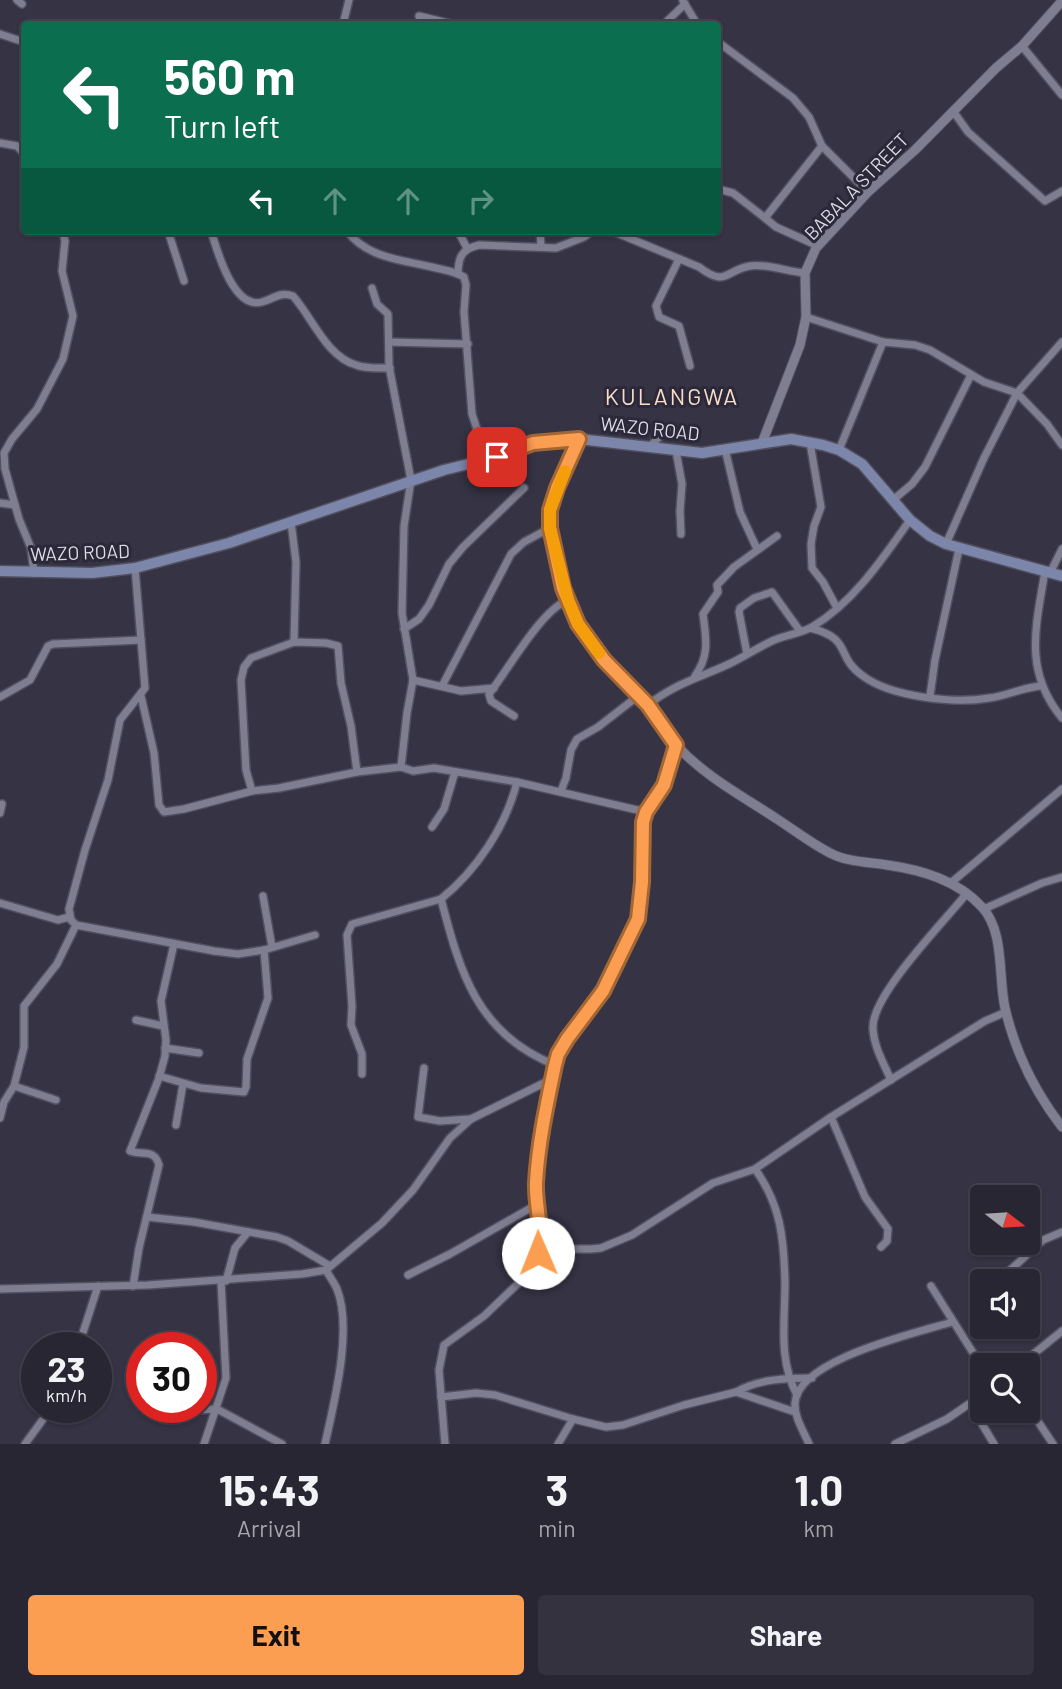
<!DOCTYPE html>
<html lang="en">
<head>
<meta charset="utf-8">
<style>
	:root { --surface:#282633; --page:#34323f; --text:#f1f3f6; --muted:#a5a5ac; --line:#44434e; --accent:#fb9e52 }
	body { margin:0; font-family:Barlow,sans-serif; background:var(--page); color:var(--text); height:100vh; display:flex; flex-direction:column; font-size:26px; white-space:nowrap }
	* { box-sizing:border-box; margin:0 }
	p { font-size:23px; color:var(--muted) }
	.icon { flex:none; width:38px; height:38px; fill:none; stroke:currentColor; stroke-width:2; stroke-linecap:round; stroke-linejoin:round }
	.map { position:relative; height:1444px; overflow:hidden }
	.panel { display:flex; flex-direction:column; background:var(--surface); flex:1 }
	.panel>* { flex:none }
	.banner { position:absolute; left:21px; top:21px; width:700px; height:214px; border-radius:7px; box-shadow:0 2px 5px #0004,0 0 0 2px var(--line); background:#0b6e4f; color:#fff; overflow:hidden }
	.needle { width:46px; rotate:107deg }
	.buttons { position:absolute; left:970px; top:1185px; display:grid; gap:14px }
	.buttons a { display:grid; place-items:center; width:70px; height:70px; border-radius:7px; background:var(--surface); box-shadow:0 2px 5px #0004,0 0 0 2px var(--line); font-size:35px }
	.speed { position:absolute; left:21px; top:1332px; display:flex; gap:14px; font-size:35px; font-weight:700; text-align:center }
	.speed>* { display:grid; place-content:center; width:91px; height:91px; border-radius:50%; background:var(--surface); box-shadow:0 2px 5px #0004,0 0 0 2px var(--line); line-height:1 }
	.speed small { font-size:18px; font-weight:400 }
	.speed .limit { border:10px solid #d22; background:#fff; color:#111 }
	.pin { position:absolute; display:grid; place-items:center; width:60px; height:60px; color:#fff; margin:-30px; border-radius:14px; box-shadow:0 4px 10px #0006 }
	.me { position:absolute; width:77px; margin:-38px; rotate:359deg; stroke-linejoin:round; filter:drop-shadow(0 0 5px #0008) }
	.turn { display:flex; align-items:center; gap:24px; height:147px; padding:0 28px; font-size:32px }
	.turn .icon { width:91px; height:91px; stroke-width:2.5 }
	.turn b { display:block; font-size:49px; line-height:60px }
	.lanes { display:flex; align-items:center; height:66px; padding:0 28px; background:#0003; justify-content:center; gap:35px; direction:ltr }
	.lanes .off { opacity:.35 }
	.eta { display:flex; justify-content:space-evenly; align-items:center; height:119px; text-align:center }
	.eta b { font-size:42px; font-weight:700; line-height:49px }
	.primary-button { display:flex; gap:14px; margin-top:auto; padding:14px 28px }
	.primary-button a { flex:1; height:80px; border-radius:7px; background:var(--accent); color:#111; font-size:28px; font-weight:700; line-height:80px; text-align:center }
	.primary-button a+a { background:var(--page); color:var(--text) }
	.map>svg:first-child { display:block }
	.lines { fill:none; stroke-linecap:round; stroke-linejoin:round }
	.minor-casing { stroke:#52505f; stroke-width:10 }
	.tertiary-casing { stroke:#52505f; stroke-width:11 }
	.secondary-casing { stroke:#52505f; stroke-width:13 }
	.minor { stroke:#7f7e91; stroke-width:7 }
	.tertiary { stroke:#7f7e91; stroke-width:9 }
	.secondary { stroke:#7c86ab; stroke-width:10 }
	.route-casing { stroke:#a36735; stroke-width:18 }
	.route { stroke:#fb9e52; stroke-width:12 }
	.slow { stroke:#f59e0b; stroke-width:12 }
	.labels { text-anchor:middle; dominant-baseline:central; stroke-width:6; stroke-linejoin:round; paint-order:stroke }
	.street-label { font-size:19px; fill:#dcdbe6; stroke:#2b2939 }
	.quarter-label { font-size:23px; letter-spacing:2px; fill:#f7dcc8; stroke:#2b2939 }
</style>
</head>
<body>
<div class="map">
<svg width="1062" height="1444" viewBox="0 0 1062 1444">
	<rect width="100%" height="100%" fill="#353344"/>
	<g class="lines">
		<defs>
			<g id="minor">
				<path d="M17,0L22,4"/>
				<path d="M683,1L697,24"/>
				<path d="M419,16L452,24"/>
				<path d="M343,24L349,0"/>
				<path d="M664,24L685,4"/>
				<path d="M0,34L24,42"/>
				<path d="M718,42L793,98L809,117L822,146L868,192"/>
				<path d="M1022,46L1062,95"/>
				<path d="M953,111L968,132L1045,201L1062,191"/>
				<path d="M0,143L17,146L24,154"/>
				<path d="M718,189L733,193L765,218L822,146"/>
				<path d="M765,218L776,227L818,246"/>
				<path d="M168,231L184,281"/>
				<path d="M211,231C217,250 233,310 262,302C273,299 281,291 293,296C312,317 326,356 356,365C366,369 379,368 390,368"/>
				<path d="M347,231C367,258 402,260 432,267C443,270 454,271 464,277L466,285L464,312L472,414L480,438L497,457"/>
				<path d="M458,231L467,248"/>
				<path d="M540,231L541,246"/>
				<path d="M612,231L699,267C727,288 725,270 750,266C764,263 789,272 805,273"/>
				<path d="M679,259L656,306L659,317L679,326L690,366"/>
				<path d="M458,274C458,257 462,249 479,245L556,248L584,237L592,231"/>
				<path d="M372,288L377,304L388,314L389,366L411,480L404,526L402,613L413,680L407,713L401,767"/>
				<path d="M806,317L883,342L915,345L930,350L984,382L1017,393L1047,424L1062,445"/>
				<path d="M389,342L468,344"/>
				<path d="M810,443L821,507L814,526L811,544L812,568L823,582L837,608"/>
				<path d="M650,446L670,427"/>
				<path d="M725,449L740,512L757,549"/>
				<path d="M839,450L883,342"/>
				<path d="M676,451L682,484L680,511L681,534"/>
				<path d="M893,500L912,484L925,467L971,375"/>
				<path d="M0,503L15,505"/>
				<path d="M291,522L296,562L294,642"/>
				<path d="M946,544L984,458L1017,393L1062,342"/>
				<path d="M135,568L145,688L120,720L108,780L85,850L69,909L71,920L76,925L214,951L238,954L264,950L315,935"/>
				<path d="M1045,571C1036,626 1023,671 1062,718"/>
				<path d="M34,573L31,548L19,519L5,469L4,453L12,439L37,409L63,359L73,316L62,271L65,241L63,231"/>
				<path d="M1050,573L1062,549"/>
				<path d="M810,628C854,639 834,656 863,676C891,697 955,704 989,698C1007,696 1023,687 1042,686"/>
				<path d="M404,629L419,619L429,605L449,564L463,547L524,488"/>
				<path d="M747,654L739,612L740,608L754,598L772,592L800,631"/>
				<path d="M695,676C710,655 706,638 703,614L718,592L717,585L734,567L777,536"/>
				<path d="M413,680L461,691L494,688"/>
				<path d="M442,686L511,554L524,542L550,528"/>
				<path d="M141,696L154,753L159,805L164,812L184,809L252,791L279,788L357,772L401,767L413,771L434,768L517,782L646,812"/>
				<path d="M930,696L935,660L959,549"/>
				<path d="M0,697L30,680L48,646L53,644L141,640"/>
				<path d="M648,705C674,684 699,678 729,664C744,657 757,648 772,641C784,635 800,634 812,627C854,602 883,558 910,520"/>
				<path d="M514,716L491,701L489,694C508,670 541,610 568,600"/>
				<path d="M252,791L246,770L241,680L244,667L251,658L294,642L326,643L338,646L341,683L351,726L357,772"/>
				<path d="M561,791L566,778L571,750L577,739L598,727L638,696"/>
				<path d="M0,813L2,804"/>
				<path d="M432,827L444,809L455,772"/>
				<path d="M952,882L1062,789"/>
				<path d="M263,896L272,947"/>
				<path d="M441,899C460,972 477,1034 555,1065"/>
				<path d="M0,903L58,920L69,917"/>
				<path d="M984,909L1042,883L1062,877"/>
				<path d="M136,1020L163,1026"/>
				<path d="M165,1048L199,1053"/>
				<path d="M424,1068L418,1117L440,1121L471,1119"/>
				<path d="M362,1074V1054L351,1025L352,1006L347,935L352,924L441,899C477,870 506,826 517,782"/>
				<path d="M159,1076L201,1088L244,1092L246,1087L247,1059L268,998L264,950"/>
				<path d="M891,1080C884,1064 874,1047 873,1029C870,996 946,920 967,893"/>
				<path d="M14,1086L56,1100"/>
				<path d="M831,1117L865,1197L888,1229L887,1241L881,1247"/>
				<path d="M0,1118L4,1102L14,1086L24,1047V1006L57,964L76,925"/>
				<path d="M176,1125L183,1084"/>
				<path d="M755,1169C781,1205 784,1239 785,1283C785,1322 778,1359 797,1395"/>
				<path d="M147,1217L194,1222L277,1237L288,1241L330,1266"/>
				<path d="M541,1242L569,1249H591L601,1248L632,1235L713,1183L755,1169L831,1117L985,1021L1006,1012"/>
				<path d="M1007,1273L1043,1240L1062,1232"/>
				<path d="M408,1275L450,1254L536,1205"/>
				<path d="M226,1281L235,1248L248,1232"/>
				<path d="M133,1286L139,1248L159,1165C154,1148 143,1156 130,1151L159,1078L165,1056L166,1040L161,1001L174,944"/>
				<path d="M931,1286L982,1367"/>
				<path d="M0,1289L148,1285L302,1274L326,1270L382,1223L413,1190L450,1138L471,1119L552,1079"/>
				<path d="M78,1348L98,1286"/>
				<path d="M1020,1365L1062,1331"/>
				<path d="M736,1392C759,1379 786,1378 812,1378"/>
				<path d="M441,1397L476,1393L495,1395L573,1419L606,1427L623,1425L684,1405L736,1392L795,1412"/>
				<path d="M976,1400L982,1424L994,1444"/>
				<path d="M1027,1405L1053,1444"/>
				<path d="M143,1408L172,1411L217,1409L282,1444"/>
				<path d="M25,1444L52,1407"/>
				<path d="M204,1444L226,1378L221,1281"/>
				<path d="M325,1444C334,1403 353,1329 337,1289C334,1282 329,1276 326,1270"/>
				<path d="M445,1444L439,1370L444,1345L484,1316L506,1295L525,1277L538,1253L541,1242L538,1226L536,1181L555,1065L558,1054L567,1039L603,991L638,919L642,882L643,822L646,812L664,785L676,745"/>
				<path d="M558,1444L573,1419"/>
				<path d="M809,1444C804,1432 794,1417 795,1403C798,1359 917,1333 952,1322"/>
				<path d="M895,1444L947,1419L982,1395"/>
			</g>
			<g id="tertiary">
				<path d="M579,439C568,467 547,496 550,528C554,575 574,622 603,659C616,676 633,689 647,705C659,718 666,735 678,747C706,777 744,797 777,819C794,830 812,844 830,853C847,862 868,862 887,865C922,870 957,880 982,907C1005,932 998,977 1005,1008C1015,1051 1035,1092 1062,1127"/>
				<path d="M762,443L800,345L806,317L805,273L816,248L868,192L915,150L996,68L1022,46L1062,1"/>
			</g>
			<path id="secondary" d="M0,571L92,573L135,568L229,543L444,470L497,457L533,443L557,439H579L702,453L791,439L823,445L839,450L862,464L910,520L930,536L946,544L1062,576"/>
		</defs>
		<use href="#minor" class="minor-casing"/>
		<use href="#tertiary" class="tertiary-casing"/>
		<use href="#secondary" class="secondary-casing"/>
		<use href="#minor" class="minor"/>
		<use href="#tertiary" class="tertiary"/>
		<use href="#secondary" class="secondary"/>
	</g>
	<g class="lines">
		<defs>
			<path id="route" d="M497,457L533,443L579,439L557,488L550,510V528L563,588L578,624L604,660L648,705L676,745L664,785L646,812L643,822L642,882L638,919L603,991L567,1039L558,1054L555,1065C547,1103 538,1144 536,1183C535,1205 544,1233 538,1253"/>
		</defs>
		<use href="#route" class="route-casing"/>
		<use href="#route" class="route"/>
		<path class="slow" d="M565,471L550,510V528L568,600L578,624L599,653"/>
	</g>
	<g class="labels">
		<g class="street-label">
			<text transform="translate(856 186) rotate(-46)">BABALA STREET</text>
			<text transform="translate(650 428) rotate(6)">WAZO ROAD</text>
			<text transform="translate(80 552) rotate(-2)">WAZO ROAD</text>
		</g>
		<g class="quarter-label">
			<text x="672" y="396">KULANGWA</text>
		</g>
	</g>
</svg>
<div class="buttons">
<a><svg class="needle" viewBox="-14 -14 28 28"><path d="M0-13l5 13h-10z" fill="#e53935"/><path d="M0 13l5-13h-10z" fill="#a5a5ac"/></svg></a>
<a><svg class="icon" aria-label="sound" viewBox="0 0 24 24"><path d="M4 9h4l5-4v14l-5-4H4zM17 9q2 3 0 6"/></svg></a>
<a><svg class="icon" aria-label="search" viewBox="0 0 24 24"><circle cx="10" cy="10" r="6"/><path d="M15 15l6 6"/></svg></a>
</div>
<div class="speed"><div>23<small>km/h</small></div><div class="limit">30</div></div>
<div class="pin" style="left:497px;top:457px;background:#d93025"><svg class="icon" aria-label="arrive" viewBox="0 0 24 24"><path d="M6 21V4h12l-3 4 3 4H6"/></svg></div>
<svg class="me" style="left:538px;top:1253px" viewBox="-20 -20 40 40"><circle r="19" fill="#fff"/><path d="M0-13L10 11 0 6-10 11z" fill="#fb9e52"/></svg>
<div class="banner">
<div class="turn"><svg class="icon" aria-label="left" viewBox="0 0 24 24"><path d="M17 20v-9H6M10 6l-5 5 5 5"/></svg><div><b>560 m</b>Turn left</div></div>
<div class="lanes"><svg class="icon" aria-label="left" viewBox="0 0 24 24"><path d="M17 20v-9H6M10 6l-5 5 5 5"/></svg><svg class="icon off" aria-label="ahead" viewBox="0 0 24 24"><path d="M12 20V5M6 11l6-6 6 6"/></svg><svg class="icon off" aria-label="ahead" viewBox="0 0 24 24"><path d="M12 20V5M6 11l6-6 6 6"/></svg><svg class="icon off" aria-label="right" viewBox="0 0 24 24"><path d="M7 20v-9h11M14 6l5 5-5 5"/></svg></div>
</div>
</div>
<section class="panel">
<div class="eta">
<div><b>15:43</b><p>Arrival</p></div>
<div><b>3</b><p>min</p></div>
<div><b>1.0</b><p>km</p></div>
</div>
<div class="primary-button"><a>Exit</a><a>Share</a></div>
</section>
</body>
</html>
